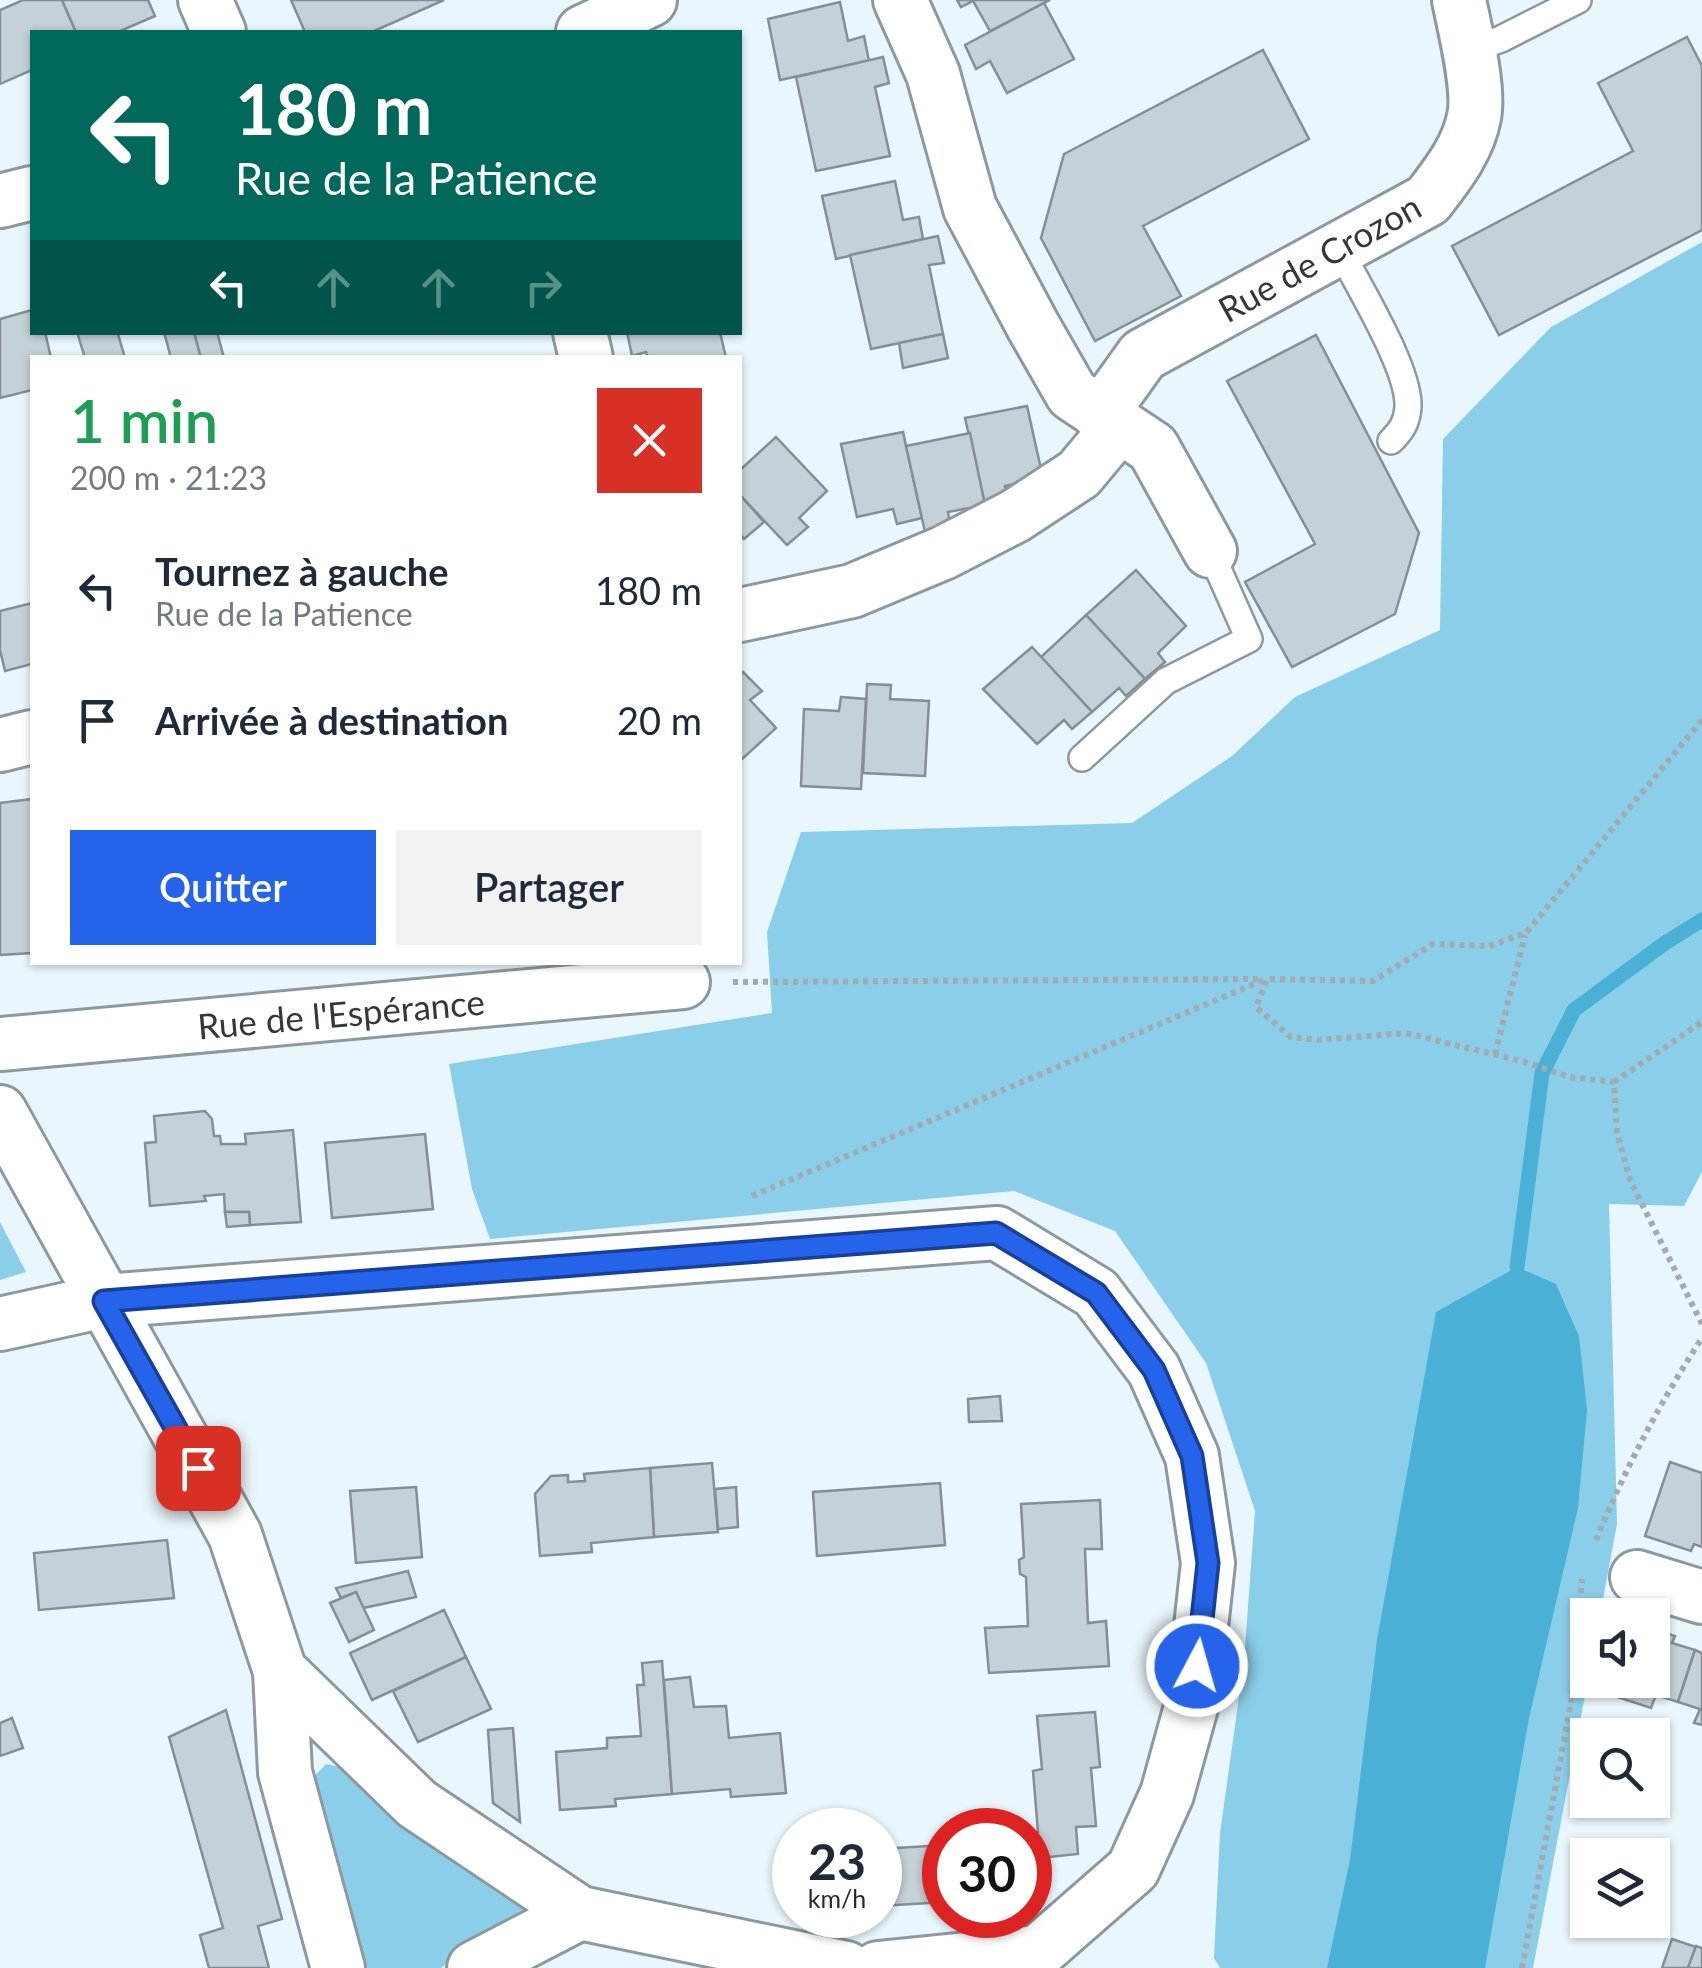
<!DOCTYPE html>
<html lang="fr">
<head>
<meta charset="utf-8">
<style>
	:root { --surface:#fff; --page:#f2f2f3; --text:#1f2937; --muted:#747a83; --accent:#2563eb }
	body { margin:0; font-family:Lato,sans-serif; background:var(--page); color:var(--text); height:100vh; display:flex; flex-direction:column; font-size:38px; white-space:nowrap }
	* { box-sizing:border-box; margin:0 }
	p { font-size:32px; color:var(--muted) }
	.icon { flex:none; width:55px; height:55px; fill:none; stroke:currentColor; stroke-width:2; stroke-linecap:round; stroke-linejoin:round }
	.map { position:relative; flex:1; overflow:hidden }
	.side { position:absolute; left:30px; top:355px; width:712px; height:610px; display:flex; flex-direction:column; background:var(--surface); border-radius:0px; box-shadow:0 2px 8px #0004 }
	.side>* { flex:none }
	.top-card { position:absolute; left:30px; top:30px; width:712px; height:305px; border-radius:0px; box-shadow:0 2px 8px #0004; background:#00695c; color:#fff; overflow:hidden }
	.tools { position:absolute; left:1570px; top:1598px; display:grid; gap:20px }
	.tools a { display:grid; place-items:center; width:100px; height:100px; border-radius:0px; background:var(--surface); box-shadow:0 2px 8px #0004; font-size:50px }
	.speed { position:absolute; left:772px; top:1808px; display:flex; gap:20px; font-size:50px; font-weight:700; text-align:center }
	.speed>* { display:grid; place-content:center; width:130px; height:130px; border-radius:50%; background:var(--surface); box-shadow:0 2px 8px #0004; line-height:1 }
	.speed small { font-size:25px; font-weight:400 }
	.speed .limit { border:15px solid #d22; background:#fff; color:#111 }
	.pin { position:absolute; display:grid; place-items:center; width:85px; height:85px; color:#fff; margin:-42px; border-radius:20px; box-shadow:0 5px 15px #0006 }
	.me { position:absolute; width:110px; margin:-55px; rotate:6deg; stroke-linejoin:round; filter:drop-shadow(0 0 8px #0008) }
	.turn { display:flex; align-items:center; gap:35px; height:210px; padding:0 40px; font-size:45px }
	.turn .icon { width:130px; height:130px; stroke-width:2.5 }
	.turn b { display:block; font-size:70px; line-height:85px }
	.lanes { display:flex; align-items:center; height:95px; padding:0 40px; background:#0003; justify-content:center; gap:50px; direction:ltr }
	.lanes .off { opacity:.35 }
	.round { display:grid; place-items:center; flex:none; width:105px; height:105px; border-radius:0px; background:var(--page) }
	.headline { display:flex; align-items:center; justify-content:space-between; height:170px; padding:0 40px }
	h1 { font-size:60px; font-weight:600; line-height:75px; color:#1e9e55 }
	.primary-button { display:flex; gap:20px; margin-top:auto; padding:20px 40px }
	.primary-button a { flex:1; height:115px; border-radius:0px; background:var(--accent); color:#fff; font-size:40px; font-weight:600; line-height:115px; text-align:center }
	.primary-button a+a { background:var(--page); color:var(--text) }
	ul { padding:0; list-style:none }
	li { display:flex; align-items:center; gap:30px; height:130px; padding:0 40px }
	li div { flex:1 }
	li b { display:block; font-size:38px }
	li em { font-style:normal }
	.map>svg:first-child { display:block }
	.green { fill:#8bceea }
	.water { fill:#4ab0d6 }
	.lines { fill:none; stroke-linecap:round; stroke-linejoin:round }
	.stream { stroke:#4ab0d6; stroke-width:15 }
	.building { fill:#c4d1d7; stroke:#838f94; stroke-width:2.5 }
	.service-casing { stroke:#8d999e; stroke-width:30 }
	.minor-casing { stroke:#8d999e; stroke-width:58 }
	.path { stroke:#a1abb0; stroke-width:6; stroke-dasharray:5 5; stroke-linecap:butt }
	.service { stroke:#fff; stroke-width:25 }
	.minor { stroke:#fff; stroke-width:52 }
	.route-casing { stroke:#184099; stroke-width:25 }
	.route { stroke:#2563eb; stroke-width:18 }
	.labels { text-anchor:middle; dominant-baseline:central; stroke-width:10; stroke-linejoin:round; paint-order:stroke }
	.street-label { font-size:35px; fill:#33383a; stroke:#fff }
</style>
</head>
<body>
<div class="map">
<svg width="1702" height="1968" viewBox="0 0 1702 1968">
	<rect width="100%" height="100%" fill="#e9f6fc"/>
	<g class="green">
		<path d="M1702,242V1172L1684,1206L1609,1204L1617,1524L1600,1615H1588V1680L1533,1968H1220L1214,1958L1220,1833L1244,1661L1255,1511L1206,1363L1115,1231L1014,1191L490,1239L472,1189L449,1064L772,1013L767,932L801,832L1132,823L1232,756L1295,697L1440,630L1443,439L1551,327Z"/>
		<path d="M0,1222L26,1272L0,1280Z"/>
		<path d="M326,1764L349,1769L529,1897L526,1918L456,1956L441,1968H360L310,1781Z"/>
	</g>
	<path class="water" d="M1517,1267L1556,1284L1579,1336L1587,1410L1578,1508L1529,1718L1485,1968H1327L1350,1860L1377,1640L1436,1312Z"/>
	<g class="lines">
		<path class="stream" d="M1517,1267L1542,1073L1574,1010L1665,943L1702,920"/>
	</g>
	<g class="building">
		<path d="M23,0H62L76,32H32V70L0,84V10Z"/>
		<path d="M62,0H148L155,16L118,32H76Z"/>
		<path d="M291,0H444L372,32H305Z"/>
		<path d="M957,0H1050L990,31L973,1L961,7Z"/>
		<path d="M840,2L848,41L864,36L869,61L780,80L768,19Z"/>
		<path d="M1044,3L1074,59L1007,93L990,61L976,69L965,45Z"/>
		<path d="M1687,37L1702,66V230L1499,335L1452,246L1633,151L1598,83Z"/>
		<path d="M1263,50L1309,139L1143,226L1181,296L1095,341L1041,238L1064,154Z"/>
		<path d="M883,57L889,83L875,87L890,156L816,171L796,77Z"/>
		<path d="M895,181L903,220L919,217L923,239L836,259L822,196Z"/>
		<path d="M938,236L944,263L929,265L943,334L871,349L850,255Z"/>
		<path d="M32,310V332H45L51,358H32V390L0,398V319Z"/>
		<path d="M77,332H124L118,334L125,358H85Z"/>
		<path d="M164,332H194L201,358H171Z"/>
		<path d="M194,332H217L224,358H201Z"/>
		<path d="M627,332H720L726,358H648L646,352L632,356Z"/>
		<path d="M943,334L948,358L903,368L899,343Z"/>
		<path d="M1316,335L1419,533L1395,614L1292,667L1245,582L1315,544L1227,381Z"/>
		<path d="M1027,406L1043,478L1005,486L1008,500L985,505L965,418Z"/>
		<path d="M903,432L922,518L897,524L893,509L857,517L841,444Z"/>
		<path d="M970,433L985,505L948,512L950,526L925,532L906,446Z"/>
		<path d="M776,437L827,491L799,518L808,527L787,545L740,495V470Z"/>
		<path d="M740,495L764,522L744,539L740,534Z"/>
		<path d="M1136,570L1186,626L1158,653L1165,662L1145,679L1086,615Z"/>
		<path d="M32,603V664L5,671L0,650V611Z"/>
		<path d="M1086,615L1145,679L1126,696L1119,688L1092,712L1041,657Z"/>
		<path d="M1032,647L1092,712L1072,729L1064,720L1037,744L983,689Z"/>
		<path d="M743,672L762,691L750,700L776,728L740,761V675Z"/>
		<path d="M867,684L891,685L890,699L929,701L925,776L863,773Z"/>
		<path d="M841,697L866,699L861,789L801,786L804,709L839,711Z"/>
		<path d="M32,799V953L0,955V803Z"/>
		<path d="M205,1111L212,1119L214,1136H220L221,1144H246L245,1134L293,1130L301,1222L250,1225L249,1212H225L224,1194L204,1196L206,1201L150,1206L145,1143L156,1142L154,1116Z"/>
		<path d="M425,1134L433,1209L332,1218L325,1143Z"/>
		<path d="M225,1212H249L250,1225L227,1227Z"/>
		<path d="M1000,1396L1002,1421L969,1422L968,1399Z"/>
		<path d="M1670,1462L1702,1473V1547L1694,1544L1691,1551L1645,1536Z"/>
		<path d="M712,1463L718,1532L654,1537L650,1468Z"/>
		<path d="M650,1468L654,1537L591,1543L592,1552L540,1556L535,1494L551,1476L568,1475V1482L585,1481L584,1474Z"/>
		<path d="M940,1483L945,1545L817,1556L813,1492Z"/>
		<path d="M416,1487L422,1557L356,1563L350,1491Z"/>
		<path d="M736,1487L738,1527L718,1529L715,1489Z"/>
		<path d="M1100,1500L1102,1549H1085L1088,1623L1106,1621L1109,1666L989,1673L985,1628L1028,1626L1026,1577L1020,1574L1019,1560L1024,1557L1021,1504Z"/>
		<path d="M167,1540L174,1598L39,1610L34,1553Z"/>
		<path d="M408,1571L416,1597L363,1608L356,1592L341,1598L336,1588Z"/>
		<path d="M356,1592L374,1630L349,1642L330,1603Z"/>
		<path d="M444,1610L466,1657L372,1700L350,1653Z"/>
		<path d="M1652,1629L1675,1636L1672,1643L1695,1650L1678,1702L1656,1695L1651,1708L1605,1693L1610,1680H1652Z"/>
		<path d="M1695,1650L1702,1653V1725L1694,1723L1700,1709L1678,1702Z"/>
		<path d="M466,1657L491,1709L418,1742L393,1691Z"/>
		<path d="M662,1661L672,1794L615,1799L616,1806L560,1810L556,1752L607,1748V1738L641,1736L637,1685H644L642,1663Z"/>
		<path d="M690,1677L694,1707L726,1706L729,1738L780,1733L786,1793L731,1797L730,1789L672,1794L664,1680Z"/>
		<path d="M226,1710L282,1919L258,1926L269,1968H209L200,1935L223,1928L169,1737Z"/>
		<path d="M1095,1712L1100,1767L1091,1768L1096,1826L1076,1827L1078,1854L1030,1859V1832H1038L1033,1771L1042,1769L1037,1716Z"/>
		<path d="M12,1718L23,1748L0,1756V1723Z"/>
		<path d="M513,1728L520,1822L493,1803L488,1730Z"/>
		<path d="M945,1845V1902L880,1906V1849Z"/>
		<path d="M1672,1939L1696,1947L1688,1968H1662Z"/>
		<path d="M1696,1946L1702,1948V1968H1688Z"/>
	</g>
	<g class="lines">
		<defs>
			<g id="service">
				<path d="M1469,51L1501,39L1578,0"/>
				<path d="M1339,248C1357,284 1410,369 1408,407C1407,422 1402,430 1391,441"/>
				<path d="M1082,758L1166,681L1249,639L1210,551"/>
			</g>
			<g id="minor">
				<path d="M205,0L219,32"/>
				<path d="M900,0L933,74L970,208L1033,326L1072,394L1153,448L1210,551"/>
				<path d="M583,32L650,0"/>
				<path d="M0,201L32,193"/>
				<path d="M580,332L586,358"/>
				<path d="M1100,415L1143,355L1428,200C1447,175 1468,149 1474,117C1480,89 1465,30 1459,0"/>
				<path d="M740,615L852,591L943,553L1015,516L1079,474L1119,426"/>
				<path d="M0,745L32,737"/>
				<path d="M0,1044L683,982"/>
				<path d="M0,1112L235,1535L280,1671L417,1804L580,1913"/>
				<path d="M0,1324L104,1301L997,1233L1096,1293L1154,1370L1192,1456L1208,1563L1193,1700L1167,1794L1133,1869L1038,1952L878,1968"/>
				<path d="M1637,1577L1702,1597"/>
				<path d="M280,1671L285,1772L338,1968"/>
				<path d="M474,1968L580,1913L846,1968"/>
			</g>
		</defs>
		<use href="#service" class="service-casing"/>
		<use href="#minor" class="minor-casing"/>
		<g class="path">
			<path d="M1702,720L1526,933L1489,946L1433,944L1373,981L1267,979L1256,1007L1291,1037L1318,1040L1406,1033L1525,1062L1569,1077L1614,1082L1617,1133L1630,1180L1702,1324"/>
			<path d="M733,982L1261,979"/>
			<path d="M1495,1054L1525,935"/>
			<path d="M1614,1082L1702,1022"/>
			<path d="M752,1196L1266,979"/>
			<path d="M1596,1540C1626,1467 1659,1404 1702,1338"/>
			<path d="M1522,1968L1571,1702L1582,1579"/>
		</g>
		<use href="#service" class="service"/>
		<use href="#minor" class="minor"/>
	</g>
	<g class="lines">
		<defs>
			<path id="route" d="M198,1468L104,1301L996,1233L1096,1293L1154,1370L1192,1456L1208,1563L1197,1666"/>
		</defs>
		<use href="#route" class="route-casing"/>
		<use href="#route" class="route"/>
	</g>
	<g class="labels">
		<g class="street-label">
			<text transform="translate(1319 257) rotate(-29)">Rue de Crozon</text>
			<text transform="translate(341 1013) rotate(-5)">Rue de l'Espérance</text>
		</g>
	</g>
</svg>
<div class="tools">
<a><svg class="icon" aria-label="sound" viewBox="0 0 24 24"><path d="M4 9h4l5-4v14l-5-4H4zM17 9q2 3 0 6"/></svg></a>
<a><svg class="icon" aria-label="search" viewBox="0 0 24 24"><circle cx="10" cy="10" r="6"/><path d="M15 15l6 6"/></svg></a>
<a><svg class="icon" aria-label="layers" viewBox="0 0 24 24"><path d="M12 4l9 5-9 5-9-5zM3 14l9 5 9-5"/></svg></a>
</div>
<div class="speed"><div>23<small>km/h</small></div><div class="limit">30</div></div>
<div class="pin" style="left:198px;top:1468px;background:#d93025"><svg class="icon" aria-label="arrive" viewBox="0 0 24 24"><path d="M6 21V4h12l-3 4 3 4H6"/></svg></div>
<svg class="me" style="left:1197px;top:1666px" viewBox="-20 -20 40 40"><circle r="17" fill="#2563eb" stroke="#fff" stroke-width="3"/><path d="M0-11L8 9 0 5-8 9z" fill="#fff"/></svg>
<div class="top-card">
<div class="turn"><svg class="icon" aria-label="left" viewBox="0 0 24 24"><path d="M17 20v-9H6M10 6l-5 5 5 5"/></svg><div><b>180 m</b>Rue de la Patience</div></div>
<div class="lanes"><svg class="icon" aria-label="left" viewBox="0 0 24 24"><path d="M17 20v-9H6M10 6l-5 5 5 5"/></svg><svg class="icon off" aria-label="ahead" viewBox="0 0 24 24"><path d="M12 20V5M6 11l6-6 6 6"/></svg><svg class="icon off" aria-label="ahead" viewBox="0 0 24 24"><path d="M12 20V5M6 11l6-6 6 6"/></svg><svg class="icon off" aria-label="right" viewBox="0 0 24 24"><path d="M7 20v-9h11M14 6l5 5-5 5"/></svg></div>
</div>
<section class="side">
<div class="headline"><div><h1>1 min</h1><p>200 m · 21:23</p></div><a class="round" style="background:#d93025;color:#fff"><svg class="icon" aria-label="close" viewBox="0 0 24 24"><path d="M6 6l12 12M18 6L6 18"/></svg></a></div>
<ul>
<li><svg class="icon" aria-label="left" viewBox="0 0 24 24"><path d="M17 20v-9H6M10 6l-5 5 5 5"/></svg><div><b>Tournez à gauche</b><p>Rue de la Patience</p></div><em>180 m</em></li>
<li><svg class="icon" aria-label="arrive" viewBox="0 0 24 24"><path d="M6 21V4h12l-3 4 3 4H6"/></svg><div><b>Arrivée à destination</b></div><em>20 m</em></li>
</ul>
<div class="primary-button"><a>Quitter</a><a>Partager</a></div>
</section>
</div>
</body>
</html>
